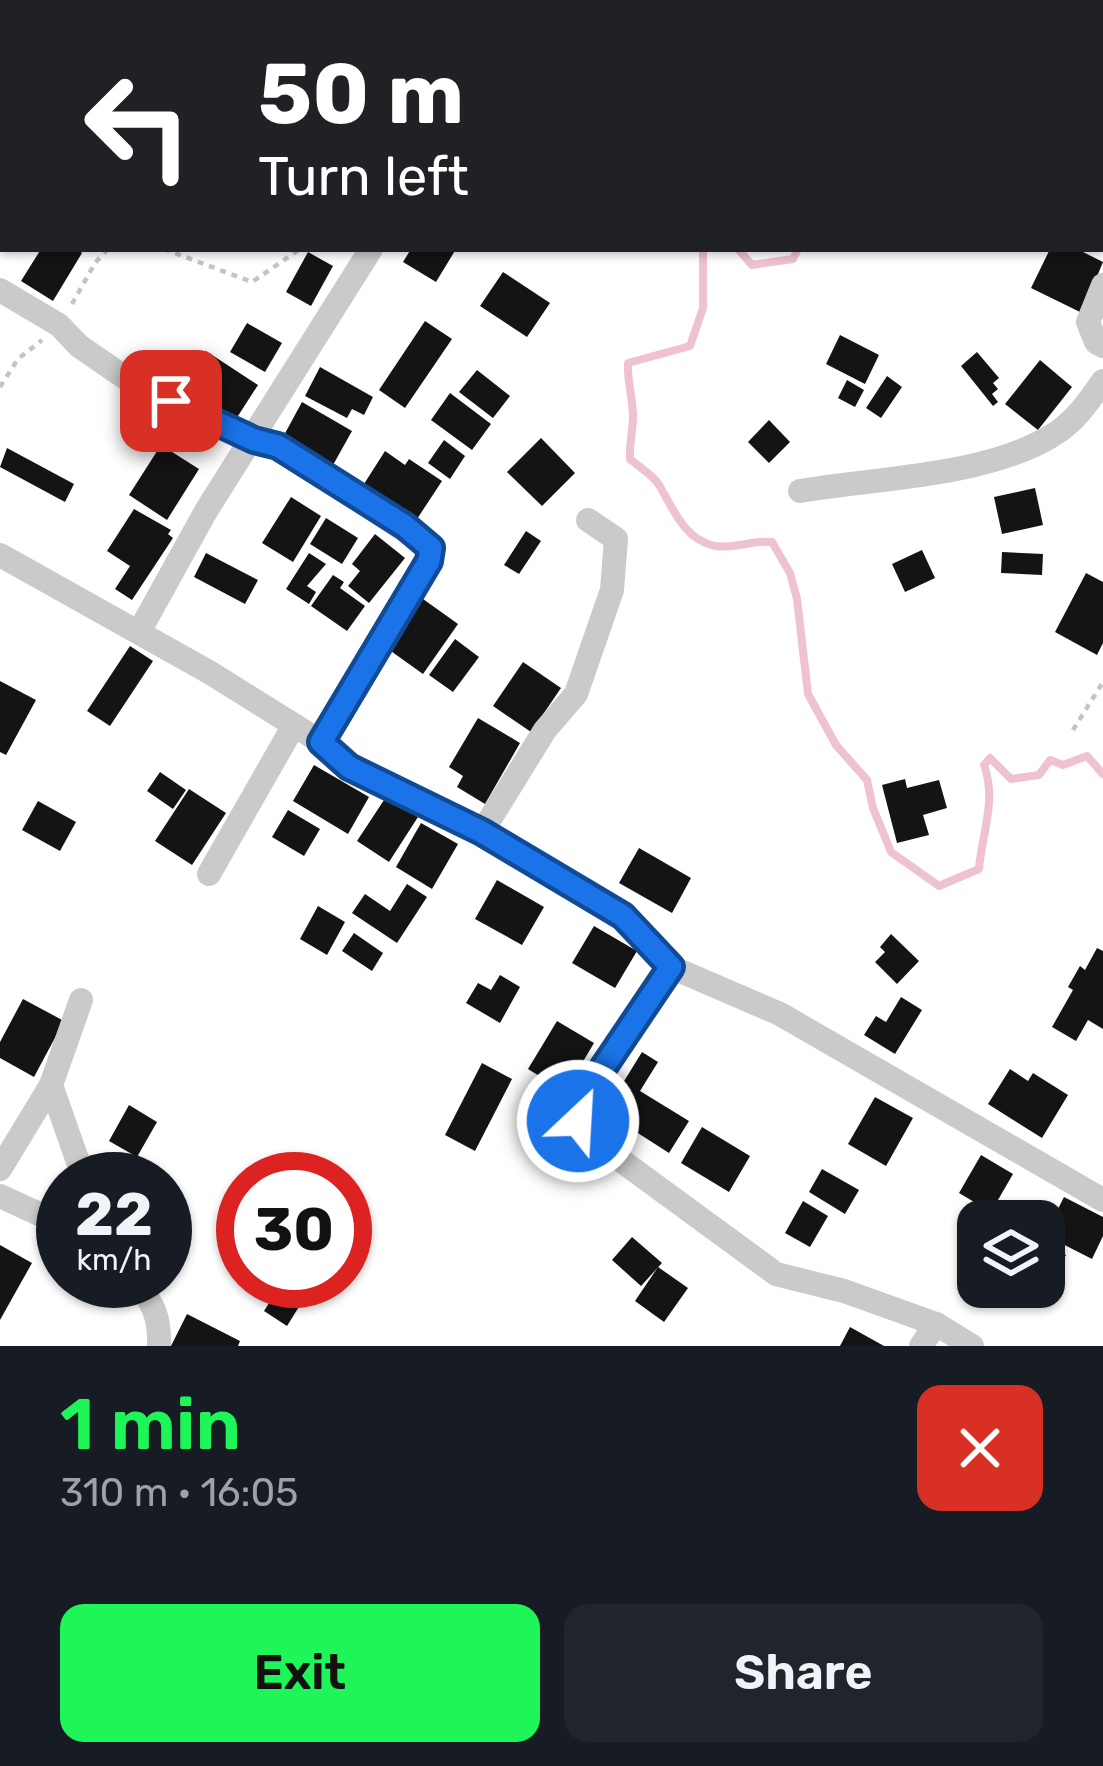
<!DOCTYPE html>
<html lang="en">
<head>
<meta charset="utf-8">
<style>
	:root { --surface:#171b24; --page:#20242c; --text:#f1f3f6; --muted:#9ea1a6; --accent:#1df558 }
	body { margin:0; font-family:Rubik,sans-serif; background:var(--page); color:var(--text); height:100vh; display:flex; flex-direction:column; font-size:45px; white-space:nowrap }
	* { box-sizing:border-box; margin:0 }
	p { font-size:39px; color:var(--muted) }
	.icon { flex:none; width:66px; height:66px; fill:none; stroke:currentColor; stroke-width:2; stroke-linecap:round; stroke-linejoin:round }
	.map { position:relative; height:1346px; overflow:hidden }
	.sheet { display:flex; flex-direction:column; background:var(--surface); flex:1 }
	.sheet>* { flex:none }
	.banner { position:absolute; left:0px; top:0px; width:1104px; height:252px; box-shadow:0 3px 9px #0004; background:#202124; color:#fff; overflow:hidden }
	.controls { position:absolute; left:957px; top:1200px; display:grid; gap:24px }
	.controls a { display:grid; place-items:center; width:108px; height:108px; border-radius:24px; background:var(--surface); box-shadow:0 3px 9px #0004; font-size:60px }
	.speed { position:absolute; left:36px; top:1152px; display:flex; gap:24px; font-size:60px; font-weight:700; text-align:center }
	.speed>* { display:grid; place-content:center; width:156px; height:156px; border-radius:50%; background:var(--surface); box-shadow:0 3px 9px #0004; line-height:1 }
	.speed small { font-size:30px; font-weight:400 }
	.speed .limit { border:18px solid #d22; background:#fff; color:#111 }
	.pin { position:absolute; display:grid; place-items:center; width:102px; height:102px; color:#fff; margin:-51px; border-radius:24px; box-shadow:0 6px 18px #0006 }
	.me { position:absolute; width:132px; margin:-66px; rotate:25deg; stroke-linejoin:round; filter:drop-shadow(0 0 9px #0008) }
	.turn { display:flex; align-items:center; gap:42px; height:252px; padding:0 60px; font-size:54px }
	.turn .icon { width:156px; height:156px; stroke-width:2.5 }
	.turn b { display:block; font-size:84px; line-height:102px }
	.round { display:grid; place-items:center; flex:none; width:126px; height:126px; border-radius:24px; background:var(--page) }
	.head { display:flex; align-items:center; justify-content:space-between; height:204px; padding:0 60px }
	h1 { font-size:72px; font-weight:600; line-height:90px; color:var(--accent) }
	.cta { display:flex; gap:24px; margin-top:auto; padding:24px 60px }
	.cta a { flex:1; height:138px; border-radius:24px; background:var(--accent); color:#111; font-size:48px; font-weight:600; line-height:138px; text-align:center }
	.cta a+a { background:var(--page); color:var(--text) }
	.map>svg:first-child { display:block }
	.lines { fill:none; stroke-linecap:round; stroke-linejoin:round }
	.stream { stroke:#eec2ce; stroke-width:8 }
	.building { fill:#141414 }
	.path { stroke:#c4c4c4; stroke-width:4.5; stroke-dasharray:6 6; stroke-linecap:butt }
	.minor { stroke:#cacaca; stroke-width:24 }
	.route-casing { stroke:#114b97; stroke-width:30 }
	.route { stroke:#1a73e8; stroke-width:21 }
</style>
</head>
<body>
<div class="map">
<svg width="1103" height="1346" viewBox="0 0 1103 1346">
	<rect width="100%" height="100%" fill="#fff"/>
	<g class="lines">
		<g class="stream">
			<path d="M501,0L507,3"/>
			<path d="M703,249V308L690,346L628,363C627,381 633,399 633,416C633,432 629,444 630,459C639,467 653,475 659,485C673,508 684,540 715,546C734,549 752,540 772,542L790,573L797,599L808,694L836,745L867,780L873,808L891,852L939,886L979,869C982,832 997,801 984,765L990,758L1011,779L1039,775L1050,760L1063,765L1087,756L1103,774"/>
			<path d="M738,249L752,265L793,259L798,249"/>
		</g>
	</g>
	<g class="building">
		<path d="M41,249H77L82,253L53,301L21,281Z"/>
		<path d="M411,249H456L436,282L403,262Z"/>
		<path d="M1050,249H1077L1103,262L1082,313L1031,288Z"/>
		<path d="M308,252L333,266L311,306L286,292Z"/>
		<path d="M503,272L550,303L527,337L480,306Z"/>
		<path d="M425,321L452,339L405,408L379,390Z"/>
		<path d="M247,323L282,343L265,372L230,352Z"/>
		<path d="M840,335L879,355L865,384L826,364Z"/>
		<path d="M206,351L258,385L236,419L184,385Z"/>
		<path d="M977,352L999,378L993,383L998,389L992,394L998,402L993,406L961,366Z"/>
		<path d="M1040,360L1072,387L1038,430L1005,404Z"/>
		<path d="M320,367L373,397L364,415L352,409L347,418L305,396Z"/>
		<path d="M477,370L510,396L493,418L459,392Z"/>
		<path d="M887,376L902,387L881,418L866,408Z"/>
		<path d="M847,380L864,390L855,407L838,398Z"/>
		<path d="M450,393L491,424L472,450L431,420Z"/>
		<path d="M302,402L352,431L333,465L283,437Z"/>
		<path d="M769,420L790,442L769,463L748,442Z"/>
		<path d="M541,438L575,473L542,506L507,472Z"/>
		<path d="M444,440L465,456L450,479L428,463Z"/>
		<path d="M161,445L199,469L167,520L129,495Z"/>
		<path d="M7,448L74,484L65,502L0,467Z"/>
		<path d="M385,451L405,465L409,459L442,481L417,519L364,484Z"/>
		<path d="M1035,488L1043,525L1002,534L994,497Z"/>
		<path d="M291,497L321,516L293,562L262,543Z"/>
		<path d="M134,509L171,530L168,534L173,538L132,600L115,589L130,566L107,551Z"/>
		<path d="M326,518L358,538L342,564L310,544Z"/>
		<path d="M526,531L541,541L519,574L504,565Z"/>
		<path d="M375,534L405,558L369,603L348,586L360,571L352,564Z"/>
		<path d="M922,550L935,578L905,592L892,564Z"/>
		<path d="M1002,552L1043,554L1042,575L1001,573Z"/>
		<path d="M206,553L258,580L245,604L194,577Z"/>
		<path d="M309,553L326,564L307,586L316,592L309,604L286,589Z"/>
		<path d="M1086,573L1103,582V643L1097,655L1055,632Z"/>
		<path d="M333,575L344,582L340,588L365,606L347,631L311,606Z"/>
		<path d="M423,599L458,624L423,674L388,649Z"/>
		<path d="M455,639L479,657L453,692L429,675Z"/>
		<path d="M130,646L153,661L110,726L87,711Z"/>
		<path d="M523,662L561,688L531,732L493,706Z"/>
		<path d="M0,681L36,700L6,755L0,752Z"/>
		<path d="M478,718L520,743L485,804L457,787L463,776L449,767Z"/>
		<path d="M314,765L369,797L348,834L293,801Z"/>
		<path d="M160,772L186,790L173,809L147,791Z"/>
		<path d="M905,779L907,788L939,780L947,808L923,815L929,835L897,843L882,785Z"/>
		<path d="M189,789L226,813L192,865L155,841Z"/>
		<path d="M386,797L418,817L389,862L357,841Z"/>
		<path d="M38,801L76,822L60,851L22,830Z"/>
		<path d="M288,810L320,829L304,856L272,837Z"/>
		<path d="M421,823L458,844L432,889L396,867Z"/>
		<path d="M639,848L691,878L672,913L619,883Z"/>
		<path d="M497,880L544,907L522,945L475,919Z"/>
		<path d="M407,884L427,897L397,943L352,913L365,894L390,911Z"/>
		<path d="M318,906L345,922L327,955L300,939Z"/>
		<path d="M594,926L637,951L615,988L572,963Z"/>
		<path d="M354,933L383,953L372,971L342,951Z"/>
		<path d="M891,934L919,961L897,984L875,962L885,952L880,947Z"/>
		<path d="M1097,948L1103,951V1029L1088,1020L1076,1041L1052,1027L1073,990L1068,987L1080,966L1085,970Z"/>
		<path d="M500,975L520,987L500,1023L466,1003L478,983L491,990Z"/>
		<path d="M901,997L922,1010L895,1054L864,1035L876,1016L886,1022Z"/>
		<path d="M23,999L64,1021L34,1077L0,1058V1042Z"/>
		<path d="M557,1021L594,1043L565,1092L528,1069Z"/>
		<path d="M642,1052L658,1062L640,1091L689,1121L669,1153L605,1112Z"/>
		<path d="M482,1063L512,1079L475,1151L445,1135Z"/>
		<path d="M1010,1069L1028,1081L1033,1073L1068,1095L1042,1138L988,1104Z"/>
		<path d="M875,1097L913,1118L886,1166L848,1144Z"/>
		<path d="M129,1105L157,1122L137,1157L109,1141Z"/>
		<path d="M702,1127L750,1156L729,1192L681,1163Z"/>
		<path d="M981,1155L1013,1174L991,1212L959,1193Z"/>
		<path d="M822,1169L859,1190L845,1214L809,1192Z"/>
		<path d="M1064,1197L1103,1217V1236L1092,1259L1045,1235Z"/>
		<path d="M803,1201L828,1216L810,1247L785,1233Z"/>
		<path d="M632,1237L662,1263L641,1286L612,1260Z"/>
		<path d="M1044,1242L1066,1255L1053,1277L1044,1271Z"/>
		<path d="M0,1245L32,1263L0,1320Z"/>
		<path d="M658,1267L688,1288L664,1322L635,1301Z"/>
		<path d="M283,1281L307,1294L287,1326L264,1311Z"/>
		<path d="M187,1314L240,1341L238,1346H171Z"/>
		<path d="M850,1327L884,1346H840Z"/>
	</g>
	<g class="lines">
		<g class="path">
			<path d="M291,3L293,0"/>
			<path d="M164,249L252,282L300,249"/>
			<path d="M72,304L95,263L108,249"/>
			<path d="M0,387L18,359L42,340"/>
			<path d="M1073,730L1103,682"/>
		</g>
		<g class="minor">
			<path d="M30,3L32,0"/>
			<path d="M537,3L539,0"/>
			<path d="M0,11L3,14"/>
			<path d="M0,43L3,40"/>
			<path d="M1103,285L1088,322L1096,342L1103,346"/>
			<path d="M0,290L59,325L79,346L130,381L254,440L278,446L431,548L429,561L321,742"/>
			<path d="M800,491C876,478 988,476 1053,435C1075,422 1089,401 1103,381"/>
			<path d="M0,555L209,672L321,742L349,767L482,832L623,916L671,967L780,1014L1103,1200"/>
			<path d="M139,632L206,511L371,249"/>
			<path d="M482,832L545,730L576,694L612,590L616,539L588,520"/>
			<path d="M209,874L294,725"/>
			<path d="M671,967L578,1105V1121L589,1137L776,1274L844,1291L936,1324L972,1346"/>
			<path d="M51,1085L84,1179"/>
			<path d="M0,1169L51,1085L81,1000"/>
			<path d="M0,1196L63,1225"/>
			<path d="M135,1281C153,1303 160,1316 159,1346"/>
			<path d="M921,1346L936,1324"/>
		</g>
	</g>
	<g class="lines">
		<defs>
			<path id="route" d="M171,401L254,440L278,446L405,526L431,548L429,561L321,742L349,767L482,832L623,916L671,967L578,1105V1121"/>
		</defs>
		<use href="#route" class="route-casing"/>
		<use href="#route" class="route"/>
	</g>
</svg>
<div class="controls">
<a><svg class="icon" aria-label="layers" viewBox="0 0 24 24"><path d="M12 4l9 5-9 5-9-5zM3 14l9 5 9-5"/></svg></a>
</div>
<div class="speed"><div>22<small>km/h</small></div><div class="limit">30</div></div>
<div class="pin" style="left:171px;top:401px;background:#d93025"><svg class="icon" aria-label="arrive" viewBox="0 0 24 24"><path d="M6 21V4h12l-3 4 3 4H6"/></svg></div>
<svg class="me" style="left:578px;top:1121px" viewBox="-20 -20 40 40"><circle r="17" fill="#1a73e8" stroke="#fff" stroke-width="3"/><path d="M0-11L8 9 0 5-8 9z" fill="#fff"/></svg>
<div class="banner">
<div class="turn"><svg class="icon" aria-label="left" viewBox="0 0 24 24"><path d="M17 20v-9H6M10 6l-5 5 5 5"/></svg><div><b>50 m</b>Turn left</div></div>
</div>
</div>
<section class="sheet">
<div class="head"><div><h1>1 min</h1><p>310 m · 16:05</p></div><a class="round" style="background:#d93025;color:#fff"><svg class="icon" aria-label="close" viewBox="0 0 24 24"><path d="M6 6l12 12M18 6L6 18"/></svg></a></div>
<div class="cta"><a>Exit</a><a>Share</a></div>
</section>
</body>
</html>
